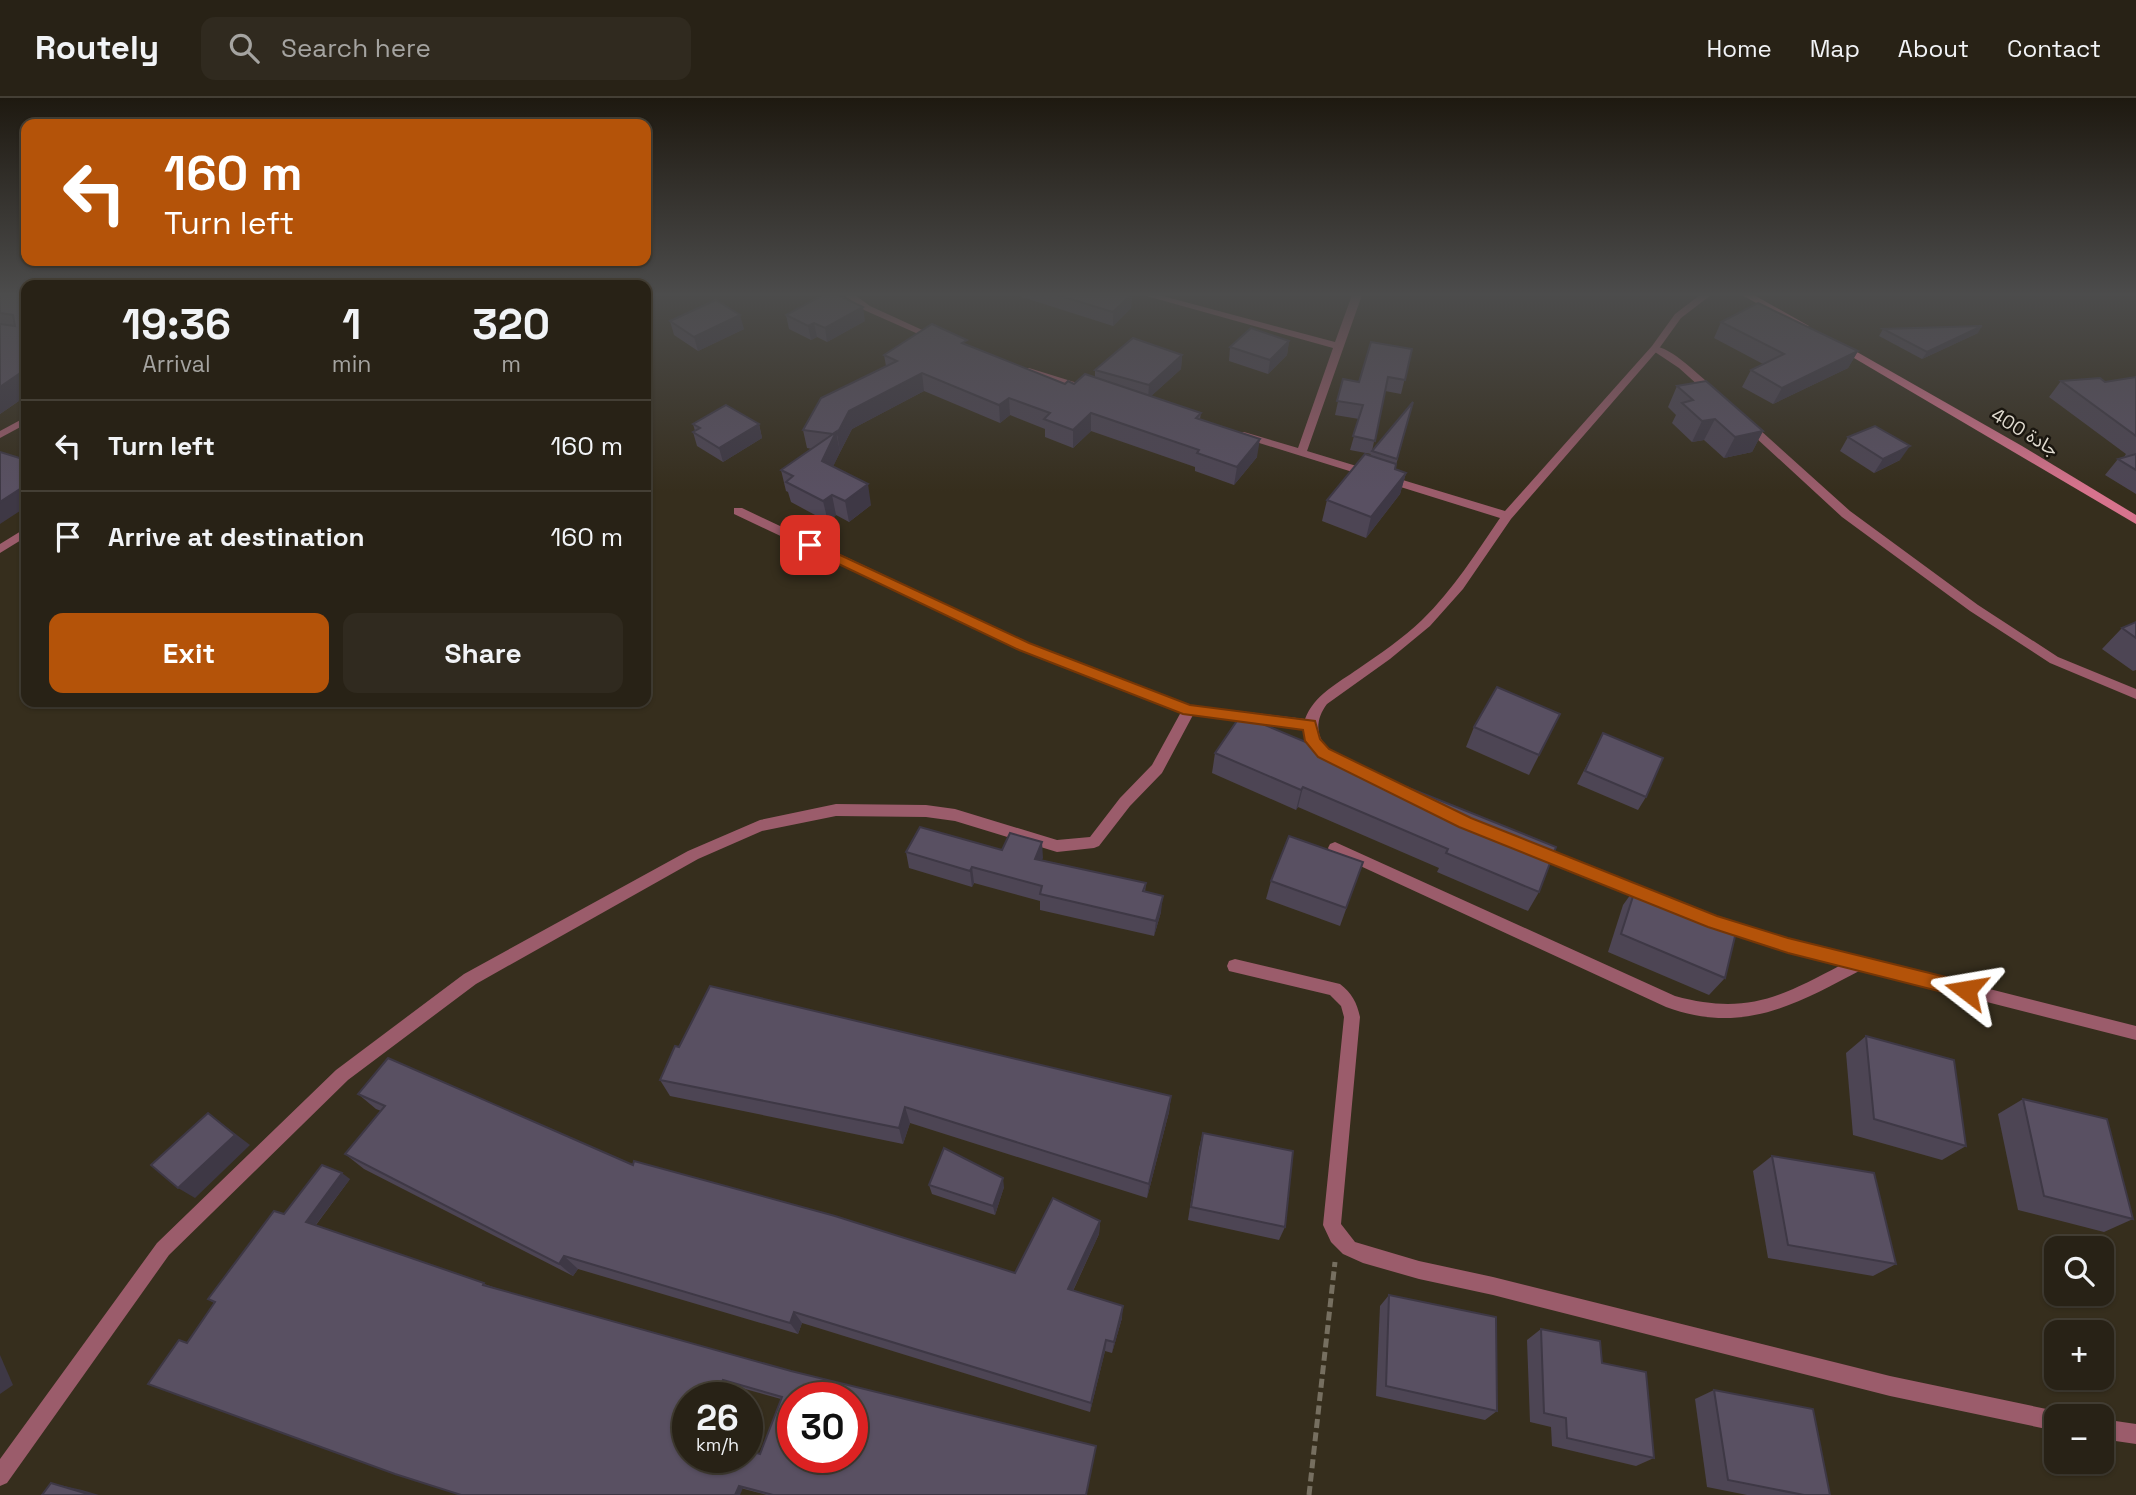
<!DOCTYPE html>
<html lang="en">
<head>
<meta charset="utf-8">
<style>
	:root { --surface:#282216; --page:#302a1f; --text:#f1f3f6; --muted:#a5a4a1; --line:#443f35; --accent:#b45309 }
	body { margin:0; font-family:"Space Grotesk","Noto Sans Arabic",sans-serif; background:var(--page); color:var(--text); height:100vh; display:flex; flex-direction:column; font-size:26px; white-space:nowrap }
	* { box-sizing:border-box; margin:0 }
	p { font-size:23px; color:var(--muted) }
	.icon { flex:none; width:38px; height:38px; fill:none; stroke:currentColor; stroke-width:2; stroke-linecap:round; stroke-linejoin:round }
	.map { position:relative; flex:1; overflow:hidden }
	.details { position:absolute; left:21px; top:182px; width:630px; height:427px; display:flex; flex-direction:column; background:var(--surface); border-radius:14px; box-shadow:0 2px 5px #0004,0 0 0 2px var(--line) }
	.details>* { flex:none }
	.banner { position:absolute; left:21px; top:21px; width:630px; height:147px; border-radius:14px; box-shadow:0 2px 5px #0004,0 0 0 2px var(--line); background:#b45309; color:#fff; overflow:hidden }
	.tools { position:absolute; left:2044px; top:1138px; display:grid; gap:14px }
	.tools a { display:grid; place-items:center; width:70px; height:70px; border-radius:14px; background:var(--surface); box-shadow:0 2px 5px #0004,0 0 0 2px var(--line); font-size:35px }
	.speed { position:absolute; left:672px; top:1284px; display:flex; gap:14px; font-size:35px; font-weight:700; text-align:center }
	.speed>* { display:grid; place-content:center; width:91px; height:91px; border-radius:50%; background:var(--surface); box-shadow:0 2px 5px #0004,0 0 0 2px var(--line); line-height:1 }
	.speed small { font-size:18px; font-weight:400 }
	.speed .limit { border:10px solid #d22; background:#fff; color:#111 }
	.pin { position:absolute; display:grid; place-items:center; width:60px; height:60px; color:#fff; margin:-30px; border-radius:14px; box-shadow:0 4px 10px #0006 }
	.me { position:absolute; width:77px; margin:-38px; rotate:284deg; stroke-linejoin:round; filter:drop-shadow(0 0 5px #0008) }
	.turn { display:flex; align-items:center; gap:24px; height:147px; padding:0 28px; font-size:32px }
	.turn .icon { width:91px; height:91px; stroke-width:2.5 }
	.turn b { display:block; font-size:49px; line-height:60px }
	.eta { display:flex; justify-content:space-evenly; align-items:center; height:119px; text-align:center }
	.eta b { font-size:42px; font-weight:700; line-height:49px }
	.action { display:flex; gap:14px; margin-top:auto; padding:14px 28px }
	.action a { flex:1; height:80px; border-radius:14px; background:var(--accent); color:#fff; font-size:28px; font-weight:700; line-height:80px; text-align:center }
	.action a+a { background:var(--page); color:var(--text) }
	ul { padding:0; list-style:none }
	li { display:flex; align-items:center; gap:21px; height:91px; padding:0 28px; border-top:2px solid var(--line) }
	li div { flex:1 }
	li b { display:block; font-size:26px }
	li em { font-style:normal }
	header { display:flex; align-items:center; gap:42px; box-sizing:border-box; height:98px; padding:0 35px; background:var(--surface); border-bottom:2px solid var(--line) }
	header strong { font-size:33px }
	nav { display:flex; gap:38px; margin-inline-start:auto; font-size:24px }
	.search { width:490px; height:63px; background:var(--page); display:flex; align-items:center; gap:18px; box-sizing:border-box; padding:0 24px; border-radius:14px; color:var(--muted); font-size:26px }
	.map>svg:first-child { display:block }
	.lines { fill:none; stroke-linecap:round; stroke-linejoin:round }
	.path { stroke:#766f60; stroke-width:5; stroke-dasharray:9 4.5; stroke-linecap:butt }
	.service { fill:#9b5c6b; fill-rule:evenodd }
	.minor { fill:#9b5c6b; fill-rule:evenodd }
	.secondary { fill:#d7738d; fill-rule:evenodd }
	.wall { fill:#4d4554; fill-rule:evenodd }
	.shaded-wall { fill:#3e3845 }
	.building { fill:#595062; stroke:#3e3845; stroke-width:2; fill-rule:evenodd }
	.route { fill:#b45309; stroke:#753606; stroke-width:2 }
	.labels { text-anchor:middle; dominant-baseline:central; stroke-width:5; stroke-linejoin:round; paint-order:stroke }
	.far-street-label { font-size:19px; fill:#dfdacf; stroke:#1a160f }
</style>
</head>
<body>
<header>
<strong>Routely</strong>
<div class="search"><svg class="icon" aria-label="search" viewBox="0 0 24 24"><circle cx="10" cy="10" r="6"/><path d="M15 15l6 6"/></svg>Search here</div>
<nav><a>Home</a><a>Map</a><a>About</a><a>Contact</a></nav>
</header>
<div class="map">
<svg width="2136" height="1397" viewBox="0 0 2136 1397">
	<rect width="100%" height="100%" fill="#362e1d"/>
	<g class="lines">
		<path class="path" d="M1309,1397L1335,1164"/>
		<g class="service">
			<path d="M1652,248C1670,247 1702,280 1717,293V297H1709L1679,270L1652,252Z"/>
			<path d="M1746,322L1750,323L1850,413L1978,507L2058,559L2136,591V601L2050,565L1970,513L1842,419L1742,327L1741,325Z"/>
		</g>
		<g class="minor">
			<path d="M844,197H855L870,208L942,241L934,243L864,212Z"/>
			<path d="M1143,197H1159L1335,244L1352,197H1362L1307,353L1505,413L1652,248L1675,216L1700,197H1711L1681,220L1658,252L1511,421L1463,491L1430,528L1390,561L1327,606C1314,623 1315,643 1334,654C1341,658 1348,660 1353,666L1351,670C1329,674 1309,650 1304,631L1193,617L1162,675L1130,708L1099,748L1094,750L1057,754L955,723L926,719L836,718L762,733L698,761L476,886L348,982L169,1157L7,1385L0,1388V1361L157,1145L336,972L464,876L688,753L760,722L836,706L926,707L955,711L1057,742L1090,739L1120,700L1152,667L1181,614L1020,551L734,416V410H742L1028,545L1190,607L1305,621C1314,597 1338,585 1358,571C1380,556 1403,540 1422,522C1453,492 1476,455 1500,420L1240,339V335L1244,334L1298,350L1333,250Z"/>
			<path d="M1029,270L1087,288L1088,290L1083,293L1025,275V271Z"/>
			<path d="M26,319V326L0,340V333Z"/>
			<path d="M26,430V439L0,455V446Z"/>
			<path d="M1335,744L1675,898C1745,917 1779,900 1841,867L1788,854L1713,830L1710,825L1713,820L1718,819L1788,840L2136,928V942L1861,872C1795,907 1742,937 1666,909L1330,754L1328,750L1330,746Z"/>
			<path d="M1536,747L1656,795L1658,799L1656,803L1651,805L1531,757L1529,753L1531,749Z"/>
			<path d="M1235,861L1340,886C1352,895 1357,905 1360,919L1341,1126L1355,1144L1419,1163L1493,1179L1890,1278L2056,1313L2064,1318H2056V1333L1890,1298L1493,1197L1419,1181L1363,1165L1343,1156L1331,1144L1323,1127L1344,919L1341,908L1330,897L1229,873L1227,868L1229,863Z"/>
			<path d="M2102,1321L2136,1326V1346L2102,1341Z"/>
		</g>
		<g class="secondary">
			<path d="M1742,197H1754L1809,228L1801,230Z"/>
			<path d="M1837,246H1843L2022,348L2136,417V426L1837,250Z"/>
		</g>
	</g>
	<g class="wall">
		<path d="M0,197H26V298L0,316Z"/>
		<path d="M1022,197H1132L1131,210L1113,228L1022,199Z"/>
		<path d="M786,217L865,223L827,244L817,239L811,242L789,231Z"/>
		<path d="M670,223L744,231L698,253L674,237Z"/>
		<path d="M1721,224L1858,253L1848,270L1773,306L1742,289L1751,272L1763,266L1714,240Z"/>
		<path d="M1883,231L1978,235L1922,261L1879,238Z"/>
		<path d="M1289,243L1287,257L1268,276L1229,263L1230,249Z"/>
		<path d="M968,247L1065,286H1074L1095,280V272L1182,257L1181,271L1151,298L1201,315L1200,321L1257,359L1234,387L1195,373V369L1091,333L1073,350L1045,339V331L1010,317L1000,325L924,293L852,331L833,368L871,407L849,424L836,417L828,424L791,404L788,394L786,393L781,372L812,351L807,350L803,332L886,268L884,257Z"/>
		<path d="M1412,251L1401,296L1385,293L1372,353L1413,304L1395,371L1406,375L1400,396L1366,440L1322,423L1327,402L1371,356L1350,352L1359,321L1335,317L1343,281L1359,284Z"/>
		<path d="M2136,279V396L2105,377L2118,361L2124,359L2126,356L2049,299L2061,283L2105,284Z"/>
		<path d="M1677,288L1763,333L1752,354L1724,360L1704,342L1692,344L1672,325L1676,317L1668,309Z"/>
		<path d="M693,326H759L762,340L723,364L697,348L693,334L695,333Z"/>
		<path d="M1848,339L1900,362L1874,375L1840,353Z"/>
		<path d="M2136,524V572L2133,573L2102,551L2122,530Z"/>
		<path d="M1560,616L1529,677L1466,649L1474,629Z"/>
		<path d="M1603,635L1646,699L1638,712L1577,686Z"/>
		<path d="M1325,652L1324,656L1539,794L1528,813L1437,774L1439,770L1298,709L1296,712L1212,675L1215,655Z"/>
		<path d="M1042,744V762L1146,785L1145,794L1161,814L1154,838L1040,812V803L974,785L972,789L909,770L906,754L1002,752Z"/>
		<path d="M1363,764L1340,828L1266,801L1271,783Z"/>
		<path d="M1636,789L1725,880L1709,897L1608,854L1623,807Z"/>
		<path d="M1866,938L1966,1048L1942,1062L1853,1037L1846,955Z"/>
		<path d="M660,982L1171,998L1169,1014L1147,1100L910,1025L903,1046L670,998Z"/>
		<path d="M358,996L633,1067L1015,1175L1100,1123L1099,1136L1073,1193L1122,1220L1112,1255L1105,1253L1090,1314L802,1225L798,1236L578,1171L573,1178L364,1071L345,1056L381,1013L376,1011Z"/>
		<path d="M2023,1001L2133,1121L2104,1134L2018,1112L1998,1016Z"/>
		<path d="M1203,1035L1285,1129L1279,1142L1188,1122L1199,1050Z"/>
		<path d="M1772,1058L1896,1166L1873,1178L1768,1160L1753,1073Z"/>
		<path d="M350,1081L316,1127L1087,1397H767L187,1245L214,1205L208,1201L284,1116ZM727,1286L781,1301L760,1356L688,1360V1300H721Z"/>
		<path d="M929,1087L1004,1089L995,1117L932,1096Z"/>
		<path d="M1389,1197L1497,1313L1485,1322L1376,1298L1380,1208Z"/>
		<path d="M1541,1231L1654,1360L1636,1368L1552,1348L1551,1329L1530,1324L1527,1242Z"/>
		<path d="M1714,1292L1830,1397H1747L1707,1389L1695,1301Z"/>
	</g>
	<g class="shaded-wall">
		<path d="M1131,197V210L1113,228V214Z"/>
		<path d="M863,209L865,223L827,244L825,230Z"/>
		<path d="M740,217L744,231L698,253L694,239Z"/>
		<path d="M814,225L817,239L811,242L808,228Z"/>
		<path d="M1982,228L1978,235L1922,261L1927,254Z"/>
		<path d="M1289,243L1287,257L1268,276L1270,262Z"/>
		<path d="M1858,253L1848,270L1773,306L1782,290Z"/>
		<path d="M1182,257L1181,271L1148,301L1149,287Z"/>
		<path d="M26,271V298L0,316V289Z"/>
		<path d="M922,275L924,293L852,331L840,354L837,336L849,313Z"/>
		<path d="M1009,300L1010,317L1000,325L999,307Z"/>
		<path d="M1091,315V333L1073,350V332Z"/>
		<path d="M1715,321L1704,342L1692,344L1702,323Z"/>
		<path d="M759,326L762,340L723,364L719,350Z"/>
		<path d="M1763,333L1752,354L1724,360L1735,339Z"/>
		<path d="M836,334L840,354L826,384L822,363Z"/>
		<path d="M1260,341L1257,359L1234,387L1237,369Z"/>
		<path d="M1910,348L1900,362L1874,375L1883,361Z"/>
		<path d="M1406,375L1400,396L1366,440L1371,419Z"/>
		<path d="M868,386L871,407L849,424L845,403Z"/>
		<path d="M26,387V409L0,426V404Z"/>
		<path d="M832,397L836,417L828,424L823,403Z"/>
		<path d="M1303,689L1298,709L1296,712L1301,692Z"/>
		<path d="M1042,744L1043,760L1036,777L1035,761Z"/>
		<path d="M972,769L974,785L972,789L970,773Z"/>
		<path d="M1163,798L1161,814L1154,838L1156,823Z"/>
		<path d="M1171,998L1169,1014L1147,1100L1149,1086Z"/>
		<path d="M905,1009L910,1025L903,1046L899,1030Z"/>
		<path d="M208,1015L250,1047L195,1100L178,1090Z"/>
		<path d="M342,1075L350,1081L314,1129L306,1124Z"/>
		<path d="M1003,1080L1004,1089L995,1117L993,1108Z"/>
		<path d="M1100,1123L1099,1136L1068,1203V1191Z"/>
		<path d="M564,1158L578,1171L573,1178L559,1166Z"/>
		<path d="M1123,1208L1122,1220L1112,1255L1114,1244Z"/>
		<path d="M794,1214L802,1225L798,1236L790,1225Z"/>
		<path d="M1106,1242L1105,1253L1090,1314L1091,1305Z"/>
		<path d="M0,1257L13,1287L0,1296Z"/>
		<path d="M723,1282L727,1286L721,1300H715Z"/>
		<path d="M51,1385L82,1392L99,1397H91Z"/>
		<path d="M739,1388L743,1390L740,1397H735Z"/>
	</g>
	<g class="building">
		<path d="M0,197H26V271L0,289V226L15,228L13,217L0,215Z"/>
		<path d="M823,197H838L863,209L825,230L814,225L808,228L786,217Z"/>
		<path d="M1057,197H1131L1113,214Z"/>
		<path d="M716,202L740,217L694,239L670,223Z"/>
		<path d="M1758,205L1858,253L1782,290L1751,272L1784,256L1721,224Z"/>
		<path d="M932,226L967,242L962,245L1065,286L1068,283L1074,286L1085,276L1201,315L1196,320L1260,341L1237,369L1197,355L1199,352L1091,315L1073,332L1044,321L1050,315L1009,300L999,307L922,275L849,313L837,336L836,334L833,336L803,332L821,300L897,263L884,257Z"/>
		<path d="M1982,228L1927,254L1883,231Z"/>
		<path d="M1251,230L1289,243L1270,262L1230,249Z"/>
		<path d="M1133,240L1182,257L1149,287L1095,272Z"/>
		<path d="M1371,244L1412,251L1405,282L1388,279L1375,343L1353,338L1363,307L1337,303L1343,281L1359,284Z"/>
		<path d="M2136,279V338L2061,283L2100,280L2105,284Z"/>
		<path d="M1706,283L1763,333L1735,339L1715,321L1702,323L1682,305L1693,302L1677,288Z"/>
		<path d="M1413,304L1397,361L1372,353Z"/>
		<path d="M726,307L759,326L719,350L693,334L700,330L693,326Z"/>
		<path d="M1875,328L1910,348L1883,361L1848,339Z"/>
		<path d="M836,334L822,363L868,386L845,403L832,397L823,403L786,384L793,378L781,372Z"/>
		<path d="M0,354L26,362V387L0,404Z"/>
		<path d="M1365,356L1396,366L1395,371L1406,375L1371,419L1327,402Z"/>
		<path d="M2136,356V372L2118,361Z"/>
		<path d="M2136,524V540L2122,530Z"/>
		<path d="M1497,589L1560,616L1539,657L1474,629Z"/>
		<path d="M1241,617L1325,652L1322,655L1556,749L1539,794L1446,755L1448,751L1303,689L1301,692L1215,655Z"/>
		<path d="M1603,635L1663,660L1646,699L1585,673Z"/>
		<path d="M920,729L1002,752L1010,735L1042,744L1035,761L1146,785L1143,793L1163,798L1156,823L1040,796L1042,788L972,769L970,773L906,754Z"/>
		<path d="M1289,738L1363,764L1346,810L1271,783Z"/>
		<path d="M1636,789L1737,830L1725,880L1621,836Z"/>
		<path d="M710,888L1171,998L1149,1086L905,1009L899,1030L660,982L675,948L679,949Z"/>
		<path d="M1866,938L1954,962L1966,1048L1874,1021Z"/>
		<path d="M388,960L633,1067L634,1063L835,1118L1015,1175L1053,1100L1100,1123L1068,1191L1123,1208L1114,1244L1106,1242L1091,1305L794,1214L790,1225L564,1158L559,1166L345,1056L385,1008L358,996Z"/>
		<path d="M2023,1001L2107,1021L2133,1121L2044,1098Z"/>
		<path d="M208,1015L235,1037L178,1090L151,1067Z"/>
		<path d="M1203,1035L1293,1053L1285,1129L1191,1109Z"/>
		<path d="M944,1050L1003,1080L993,1108L929,1087Z"/>
		<path d="M1772,1058L1874,1075L1896,1166L1788,1147Z"/>
		<path d="M322,1067L342,1075L306,1124L484,1185L483,1187L791,1273L1096,1348L1086,1397H773L739,1388L735,1397H461L395,1376L148,1286L179,1242L187,1245L215,1204L208,1201L274,1113L284,1116ZM723,1282L782,1299L760,1356L747,1352V1360H688V1300H715ZM793,1300H852V1360H793Z"/>
		<path d="M1389,1197L1496,1219L1497,1313L1386,1288Z"/>
		<path d="M1541,1231L1600,1243L1602,1265L1646,1274L1654,1360L1567,1340L1566,1320L1544,1315Z"/>
		<path d="M1714,1292L1813,1311L1830,1397H1804L1728,1382Z"/>
		<path d="M51,1385L91,1397H42Z"/>
	</g>
	<linearGradient id="sky" x2="0" y2="1"><stop stop-color="#1e1910"/><stop offset="0.5" stop-color="#4c4c4c"/><stop offset="1" stop-color="#4c4c4c" stop-opacity="0"/></linearGradient>
	<rect width="2136" height="393" fill="url(#sky)"/>
	<path class="route" d="M810,443L1029,545L1190,607L1315,623L1320,641L1329,651L1471,720L1717,818L1788,840L1966,884L1973,887L1975,892L1973,898L1966,900L1788,855L1708,829L1459,729L1318,659L1305,643L1303,632L1183,616L1019,552L805,450V444Z"/>
	<g class="labels">
		<g class="far-street-label">
			<text transform="translate(2025 334) rotate(31)">جادة 400</text>
		</g>
	</g>
</svg>
<div class="tools">
<a><svg class="icon" aria-label="search" viewBox="0 0 24 24"><circle cx="10" cy="10" r="6"/><path d="M15 15l6 6"/></svg></a>
<a>+</a>
<a>−</a>
</div>
<div class="speed"><div>26<small>km/h</small></div><div class="limit">30</div></div>
<div class="pin" style="left:810px;top:447px;background:#d93025"><svg class="icon" aria-label="arrive" viewBox="0 0 24 24"><path d="M6 21V4h12l-3 4 3 4H6"/></svg></div>
<svg class="me" style="left:1966px;top:892px" viewBox="-20 -20 40 40"><path d="M0-17L14 15 0 8-14 15z" fill="#b45309" stroke="#fff" stroke-width="4"/></svg>
<div class="banner">
<div class="turn"><svg class="icon" aria-label="left" viewBox="0 0 24 24"><path d="M17 20v-9H6M10 6l-5 5 5 5"/></svg><div><b>160 m</b>Turn left</div></div>
</div>
<section class="details">
<div class="eta">
<div><b>19:36</b><p>Arrival</p></div>
<div><b>1</b><p>min</p></div>
<div><b>320</b><p>m</p></div>
</div>
<ul>
<li><svg class="icon" aria-label="left" viewBox="0 0 24 24"><path d="M17 20v-9H6M10 6l-5 5 5 5"/></svg><div><b>Turn left</b></div><em>160 m</em></li>
<li><svg class="icon" aria-label="arrive" viewBox="0 0 24 24"><path d="M6 21V4h12l-3 4 3 4H6"/></svg><div><b>Arrive at destination</b></div><em>160 m</em></li>
</ul>
<div class="action"><a>Exit</a><a>Share</a></div>
</section>
</div>
</body>
</html>
